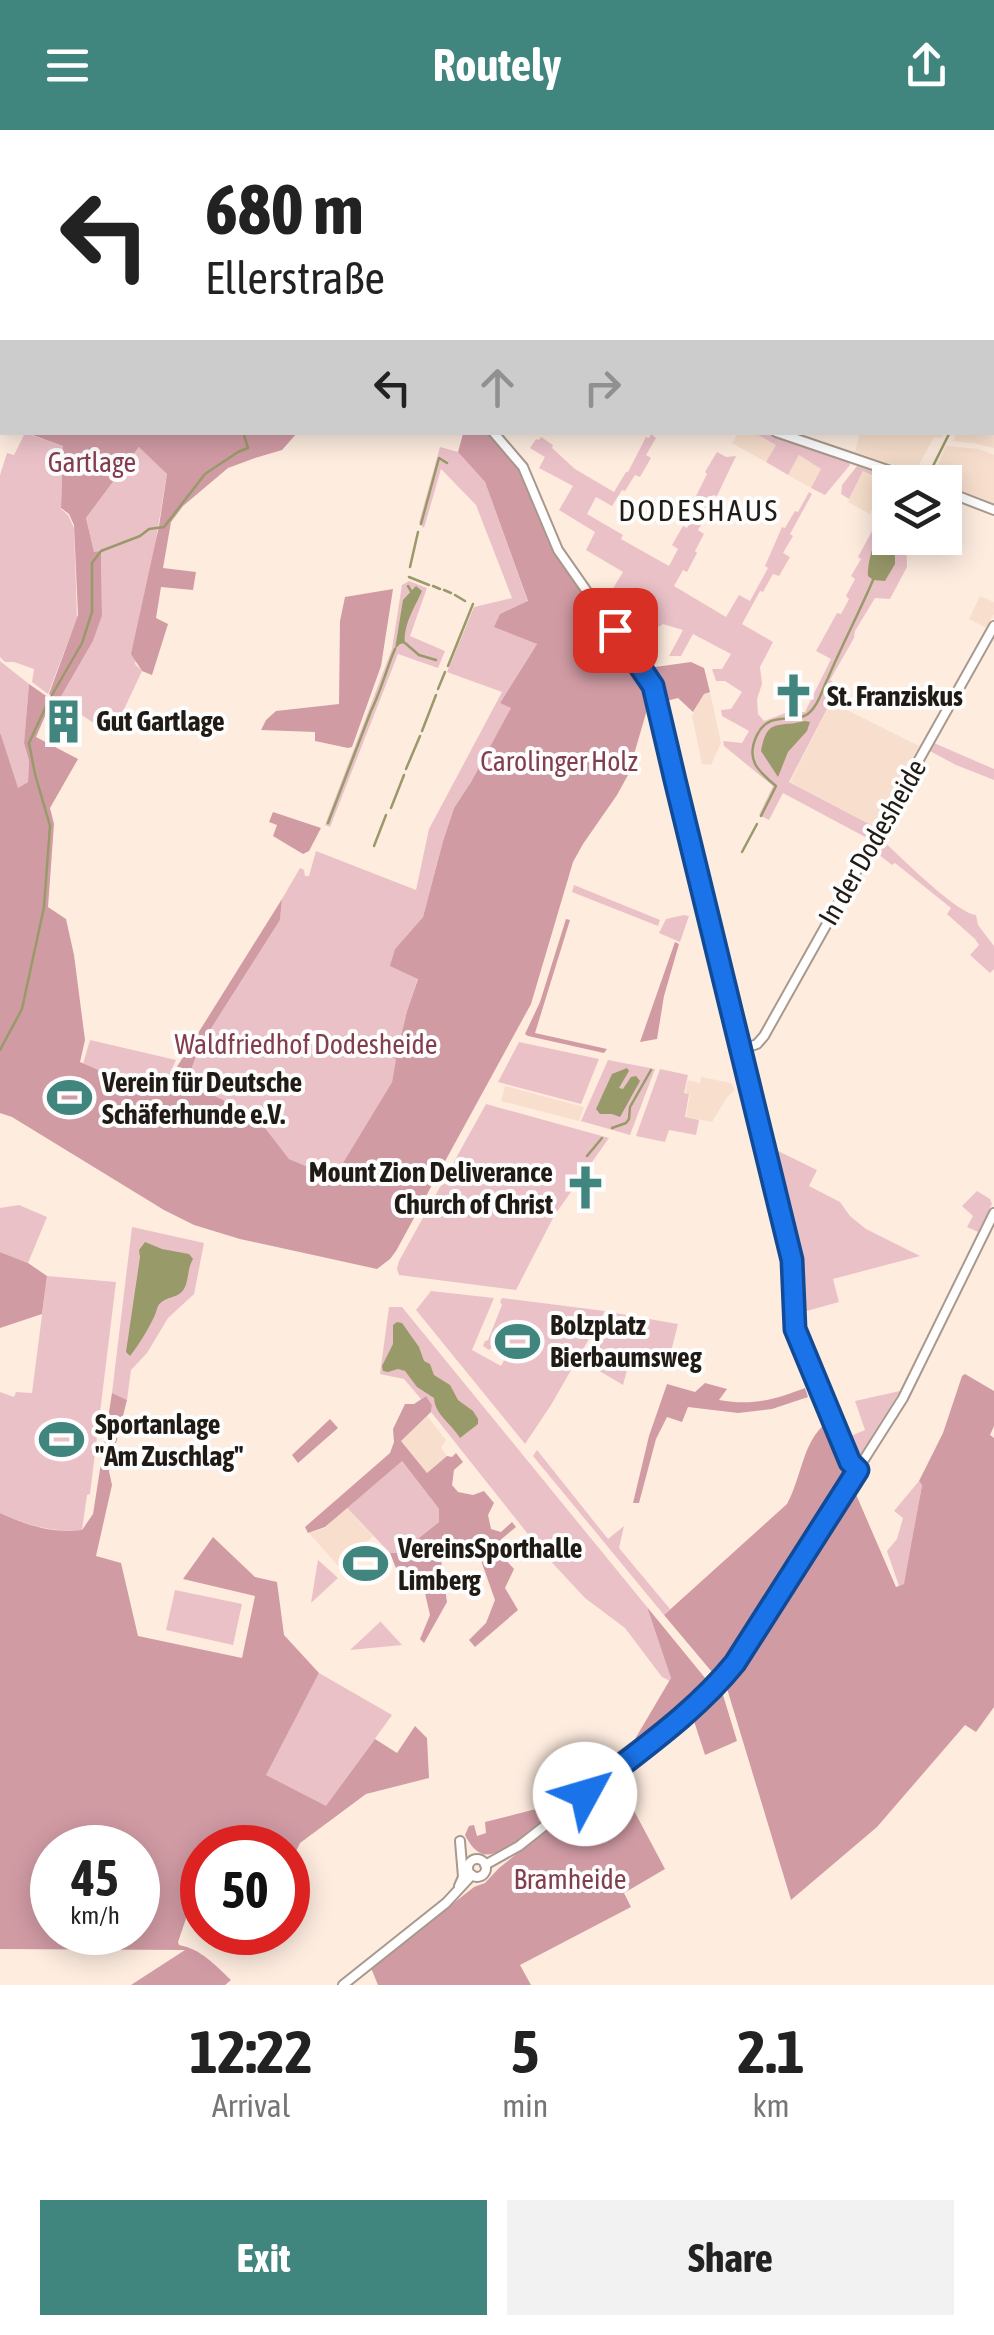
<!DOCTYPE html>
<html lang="en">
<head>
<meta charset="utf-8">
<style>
	:root { --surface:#fff; --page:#f2f2f2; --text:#222; --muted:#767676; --accent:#40867e }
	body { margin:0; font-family:"Asap Condensed",sans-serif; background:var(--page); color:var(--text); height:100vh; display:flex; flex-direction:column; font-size:38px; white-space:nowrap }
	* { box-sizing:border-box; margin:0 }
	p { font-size:32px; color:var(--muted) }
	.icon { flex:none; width:55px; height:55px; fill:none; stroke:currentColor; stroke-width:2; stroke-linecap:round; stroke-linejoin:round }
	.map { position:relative; height:1855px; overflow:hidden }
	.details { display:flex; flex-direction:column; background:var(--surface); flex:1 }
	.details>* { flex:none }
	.guide { position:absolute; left:0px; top:0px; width:995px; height:305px; box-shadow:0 5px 25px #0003; background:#fff; color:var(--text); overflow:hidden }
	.buttons { position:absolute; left:872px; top:335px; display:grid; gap:20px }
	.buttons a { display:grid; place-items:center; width:90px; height:90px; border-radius:0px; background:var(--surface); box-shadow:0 5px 25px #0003; font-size:50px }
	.speed { position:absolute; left:30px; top:1695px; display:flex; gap:20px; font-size:50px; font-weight:700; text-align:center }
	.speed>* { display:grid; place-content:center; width:130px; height:130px; border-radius:50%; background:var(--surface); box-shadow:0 5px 25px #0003; line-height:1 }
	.speed small { font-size:25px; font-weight:400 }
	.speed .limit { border:15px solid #d22; background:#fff; color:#111 }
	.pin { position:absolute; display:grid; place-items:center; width:85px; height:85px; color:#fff; margin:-42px; border-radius:20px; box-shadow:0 5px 15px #0006 }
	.me { position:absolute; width:110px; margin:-55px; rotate:51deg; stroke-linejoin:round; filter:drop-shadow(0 0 8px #0008) }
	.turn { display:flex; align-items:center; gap:35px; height:210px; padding:0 40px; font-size:45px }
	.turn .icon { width:130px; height:130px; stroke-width:2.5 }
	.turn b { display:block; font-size:70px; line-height:85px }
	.lanes { display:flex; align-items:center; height:95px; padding:0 40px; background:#0003; justify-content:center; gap:50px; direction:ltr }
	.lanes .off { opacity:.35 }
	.eta { display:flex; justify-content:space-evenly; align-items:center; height:170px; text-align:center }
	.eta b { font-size:60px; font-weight:700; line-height:70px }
	.primary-button { display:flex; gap:20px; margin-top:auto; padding:20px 40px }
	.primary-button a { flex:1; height:115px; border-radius:0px; background:var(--accent); color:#fff; font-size:40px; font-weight:700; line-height:115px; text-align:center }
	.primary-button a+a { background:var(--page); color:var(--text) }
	header { display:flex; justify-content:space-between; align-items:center; height:130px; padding:0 40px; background:var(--accent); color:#fff; font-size:45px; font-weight:700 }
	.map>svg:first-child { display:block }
	.built { fill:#f8dfcd }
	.green { fill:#ebc1c8 }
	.forest { fill:#d19ba4; fill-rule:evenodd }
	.water { fill:#999a6a }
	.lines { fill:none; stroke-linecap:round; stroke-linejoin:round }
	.stream { stroke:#999a6a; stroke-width:2.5 }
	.secondary-casing { stroke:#a9998d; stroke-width:12 }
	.secondary { stroke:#fff; stroke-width:8 }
	.route-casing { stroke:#114b97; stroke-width:25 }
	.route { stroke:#1a73e8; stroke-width:18 }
	.labels { text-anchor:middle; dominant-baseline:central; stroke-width:8; stroke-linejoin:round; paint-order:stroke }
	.park-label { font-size:28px; fill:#833e4e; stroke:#fdfdfd }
	.poi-label { font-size:28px; font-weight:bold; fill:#211b16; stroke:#fdfdfd; text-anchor:start }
	.street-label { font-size:28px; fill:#211b16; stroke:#fdfdfd }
	.neighbourhood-label { font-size:30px; letter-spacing:2.5px; fill:#211b16; stroke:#fdfdfd }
</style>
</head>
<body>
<header><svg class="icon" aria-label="menu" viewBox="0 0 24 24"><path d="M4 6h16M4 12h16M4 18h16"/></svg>Routely<svg class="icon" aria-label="share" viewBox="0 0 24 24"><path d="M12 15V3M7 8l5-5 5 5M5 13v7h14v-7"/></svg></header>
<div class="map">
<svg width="994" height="1855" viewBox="0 0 994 1855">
	<rect width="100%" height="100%" fill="#feecdf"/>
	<g class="built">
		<path d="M993,266L994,318L973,313L953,311L957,303L992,302Z"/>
		<path d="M755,302L776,315L766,332L732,313L738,303Z"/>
		<path d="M860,303H944L941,308L934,307L915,342L855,322Z"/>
		<path d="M946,316L979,319L994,325V373L931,349Z"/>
		<path d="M799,325L822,339L811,358L788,345Z"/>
		<path d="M863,341L887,352L870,384L848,372Z"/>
		<path d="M980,466L994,472V484L986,498L969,489Z"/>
		<path d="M710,562L721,613L711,635L702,634L692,586L704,563Z"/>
		<path d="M831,572L919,616L873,696L790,652Z"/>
		<path d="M701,947L731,953L735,960L727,967L712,992L686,987L690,964L685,963L688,950L700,953Z"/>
		<path d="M505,956L584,977L579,991L501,971Z"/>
		<path d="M427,1286L446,1310L441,1318L447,1326L427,1343L400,1310Z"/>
		<path d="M346,1378L373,1406L340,1438L309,1403L325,1398Z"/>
	</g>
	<g class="green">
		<path d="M25,303L63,316L61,379L68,385L74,398L77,488L48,564L32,552L34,539L14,532H5L0,527V345L7,323L14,325Z"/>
		<path d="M652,303H655L653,306L656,308L646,325L651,328L640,347L635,345L625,361L622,360L612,376L596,367L587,384L623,405L621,409L669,436L678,419L672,415L683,396L687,398L695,384L689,380L707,344L705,342L717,322L726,327L736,326L717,366L713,365L705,380L708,383L698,400L704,404L695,421L697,423L687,442L683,440L674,456L726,487L739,465L750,471L768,438L765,436L782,397L785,398L795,381L798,382L809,362L812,364L790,404L793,406L783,423L790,427L779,446L773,444L763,462L760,461L742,494L773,512L760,537L762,554L757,569L758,584L764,591L788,582H805L831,529L816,521L837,483L841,484L849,469L846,466L855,449L851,446L861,429L858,427L884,379H890V408H906L907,437L890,469L875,468L855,501L854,508L830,550L839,556L789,652L873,696L867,708L783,663L769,690L759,685L773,656L724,616L723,611L742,613L749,601L722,586L721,580L731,579L742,562L725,551H716L712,539H722L731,524L693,504L681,526H669L683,500L663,494L631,513L626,506L643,479L612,460L623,442L586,420L595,402L559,380L573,356L539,338L545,327L530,318L536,309L539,310L541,307L553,315L552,318L575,339L614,362L626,342H628L646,307L649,308Z"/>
		<path d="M755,303H769L848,329L850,335L825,365L811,358L821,339L799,325L788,345L766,332L776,315Z"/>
		<path d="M140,316L167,344L135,534L142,541L112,605L59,570L93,511L102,486L101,422L94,423L86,388Z"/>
		<path d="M440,317L458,322L485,352L528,472L500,484L537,514L500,573L512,577L471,652L454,678L443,711L423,787L395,819L418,848L407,881L392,952L334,1049L289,1029L256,986L211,964L191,940L200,916L280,790L282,769L300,738L304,740L305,746H309L316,721L416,760L429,699L502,562L447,542L474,477L512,468L476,375L441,339L424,398L419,393Z"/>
		<path d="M857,336L890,347L887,352L863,341L849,369L841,364L842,355Z"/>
		<path d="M409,451L427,458L410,506L445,521L438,538L398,524L330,697L325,695L392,519L402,455Z"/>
		<path d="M0,531L29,554L24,613L29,631L28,652L17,659L0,602Z"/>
		<path d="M934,613L994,639V650L956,635L930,621Z"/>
		<path d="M881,709C899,725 956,783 976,785L978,795L994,816V839L990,843L970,825L979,815L975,809L947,784L951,778L895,733L892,735L873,720Z"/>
		<path d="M574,755L660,790L658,796L572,762Z"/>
		<path d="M684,785L689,786L680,812L659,803L666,789Z"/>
		<path d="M90,910L176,930L171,941L155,966L83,934Z"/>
		<path d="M519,912L599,929L581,974L498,952Z"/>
		<path d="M608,930L655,939L630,1005L581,991Z"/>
		<path d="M660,939L688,945L684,963L689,964L685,987L699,990L696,1005L669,1000L665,1012L636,1006Z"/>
		<path d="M486,974L609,1008L554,1086L516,1160L399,1145L397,1139L399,1131Z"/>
		<path d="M778,1021L817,1040L809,1056L840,1072L850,1086L866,1099L920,1126L833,1149L839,1172L803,1182L799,1179L800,1142L772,1029Z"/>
		<path d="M977,1061L990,1069L992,1074L978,1102L967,1097L973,1086L962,1076Z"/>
		<path d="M19,1075L47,1087L28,1133L0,1122V1078Z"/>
		<path d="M132,1097L204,1113L194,1164L168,1188L147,1223L131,1240L127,1270L112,1263Z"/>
		<path d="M47,1146L116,1152L90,1364L87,1365L82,1400C49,1402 30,1396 0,1383V1262L14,1267L16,1262L32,1263Z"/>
		<path d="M431,1161L494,1168L472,1220L501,1236L508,1223L494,1216L489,1220L483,1216L485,1211L488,1210L502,1175L500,1172L502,1168L605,1181L551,1275L525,1314L416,1180Z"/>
		<path d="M389,1177H402L647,1477L671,1547L670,1551L662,1547L625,1498L585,1468L543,1423L431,1282L432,1275L426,1266L421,1269L404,1249L380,1244Z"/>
		<path d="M615,1183L678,1194L666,1241L629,1233L623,1255L586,1233Z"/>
		<path d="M900,1261L857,1330L853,1329L846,1308L865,1300L855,1271Z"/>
		<path d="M537,1320L608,1409L624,1396L619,1418L670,1479L664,1485L533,1326Z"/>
		<path d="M401,1330L439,1379V1392L400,1423H390L346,1377Z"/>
		<path d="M919,1351L922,1354L905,1454L899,1456L887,1421L897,1409L903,1388L894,1381Z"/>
		<path d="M318,1430L338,1448L311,1473Z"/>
		<path d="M175,1460L242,1474L233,1515L166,1500Z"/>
		<path d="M380,1491L402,1515L350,1520L380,1492Z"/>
		<path d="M319,1543L392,1585L326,1677L265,1645Z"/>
	</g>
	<g class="forest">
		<path d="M96,0H319L318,2H97Z"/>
		<path d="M27,303H297L282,320L255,328L228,338L183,376L171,392L163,438L196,442L193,460L161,457L156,488L168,494L152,545L142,541L131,524L159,396L167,344L139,317L86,388L94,422L101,421L102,486L93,511L59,570L49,564L78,485L74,395L69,384L61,378L63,316Z"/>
		<path d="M459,303H487L518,335L555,420L645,549L651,566L628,645L617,665L583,714L573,732L531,874L396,1121L390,1129L377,1139L240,1109L194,1095L164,1080L12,987L0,983V602L18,658L28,652L29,631L24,613L29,554L52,570L36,607L78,629L50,678L54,694L48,777L66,789L74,825L85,910L80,932L155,965L172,940H175L282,769L280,790L200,916L191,940L211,964L256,986L289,1029L334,1048L392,952L396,930L394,927L397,924L407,881L418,849L390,836L395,819L423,787L443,711L454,678L471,652L511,578L500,573L537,514L494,497L500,484L528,471L485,352L458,322L463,304Z"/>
		<path d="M393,459L381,536L352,617L348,618L315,611V602L261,600L266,590L276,581L339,574L340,491L345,467Z"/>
		<path d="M691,532L704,538L710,562L704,564L693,582L678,568L662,572L657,554L648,538Z"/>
		<path d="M273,682L321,698L309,721L303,724L273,706L277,695L269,692Z"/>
		<path d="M566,789L570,790L535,903L607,919L604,923L528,906L525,904L540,872Z"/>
		<path d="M675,812L679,814L664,866L657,909L640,912Z"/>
		<path d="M0,1122L28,1133L47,1146L42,1184L0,1198Z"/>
		<path d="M965,1244L994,1261V1296L990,1305L994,1308V1577L976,1602L965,1595L877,1697L791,1770L725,1552L738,1537L852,1355L896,1457L904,1454L922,1355L919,1351L943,1303L962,1246Z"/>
		<path d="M705,1253L727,1259L719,1270C753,1276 773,1270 805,1258L808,1267L772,1279L738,1283L688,1277L682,1292L667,1287L656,1309L639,1373H633L649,1306L667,1254L695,1262Z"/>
		<path d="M112,1263L127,1270L109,1341L112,1355L96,1426L121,1433L138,1506L242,1528L255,1466L183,1449L213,1407L255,1447L277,1452L284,1505L319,1543L266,1645L326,1676L375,1609L397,1623L415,1596L427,1608L429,1648L366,1664L300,1713L288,1738V1718H202V1742L178,1812L179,1815C201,1819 215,1835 231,1850L225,1855H131L185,1820L0,1819V1383C30,1396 49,1403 82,1400L93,1384ZM52,1718H138V1802H52Z"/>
		<path d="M426,1266L432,1275L431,1282L401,1311L427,1343L447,1326L452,1327L456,1323L463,1332L454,1340L452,1355L458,1362L473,1365L484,1361L494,1373L488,1385L491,1399L501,1402L512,1392L516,1397L493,1416L514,1439L505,1458L518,1480L475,1517L469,1510L486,1493L495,1470L477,1419L445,1408L440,1423L447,1472L424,1513L420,1509L430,1485L424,1459L412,1448L401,1451L390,1423H400L439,1392V1379L402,1331L325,1397L308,1403L305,1397L390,1323L394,1312L393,1299L405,1274H414Z"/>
		<path d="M330,1289L338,1298L298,1333L292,1325Z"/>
		<path d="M827,1292L849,1347L731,1531L717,1548L664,1485L787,1374C802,1347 802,1312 827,1292Z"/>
		<path d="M647,1477L710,1554L705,1562L517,1711C493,1726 480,1734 465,1705L469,1696L474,1695L477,1706L486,1703L485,1692L540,1678L635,1609L671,1548Z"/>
		<path d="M719,1562L723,1565L737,1611L705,1625L693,1588Z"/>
		<path d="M615,1645L665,1739L624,1763L631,1777L520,1835L531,1855H378L371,1838L474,1757L485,1753L499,1738Z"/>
	</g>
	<g class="water">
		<path d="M890,400V408H895V434L885,451L873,450L868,446C867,435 874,408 881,401Z"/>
		<path d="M416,456L422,461C415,477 403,495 405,513L400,514L395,519L403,470Z"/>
		<path d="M805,591L810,592L807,601L788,622L778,647L761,621C767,587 778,598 805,591Z"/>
		<path d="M627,938L629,941L619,958L623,959L631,947L636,946L640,951C633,963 627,975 620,987L612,984H600L596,979L612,944Z"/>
		<path d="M145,1112L162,1119L189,1124L193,1129C187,1139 189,1150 184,1159C178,1168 170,1166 163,1171C156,1176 158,1178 155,1185C149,1198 139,1215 130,1226L126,1222L140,1127L139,1120Z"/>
		<path d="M397,1192L402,1193L419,1217L424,1231L430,1234L434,1245L450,1255L458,1270L473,1281L478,1289V1294L460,1308C451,1293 435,1285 434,1268L417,1257L405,1241L398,1239L388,1242L383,1241L382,1236L393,1214V1195Z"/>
	</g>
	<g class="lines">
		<g class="stream">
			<path d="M39,0L42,2"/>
			<path d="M374,0L376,2"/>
			<path d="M679,0L689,2"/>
			<path d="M992,260H994"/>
			<path d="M928,346L950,302"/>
			<path d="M421,394L439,328L447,333"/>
			<path d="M410,437L418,402"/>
			<path d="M409,447L429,455"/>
			<path d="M408,456L411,461"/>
			<path d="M433,456L440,459"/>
			<path d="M444,460L451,463"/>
			<path d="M455,465L465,471"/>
			<path d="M405,513L419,525L436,530"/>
			<path d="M448,536L473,474"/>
			<path d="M438,559L445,542"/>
			<path d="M422,601L436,565"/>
			<path d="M406,639L420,606"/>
			<path d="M391,678L404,645"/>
			<path d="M761,686L776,656C758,641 745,630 757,605C770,578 797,596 810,582C820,573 822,559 828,548C842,515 859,483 873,450"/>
			<path d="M328,693L371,581C381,561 386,540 395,519"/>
			<path d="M374,716L386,685"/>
			<path d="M742,722L757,694"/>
			<path d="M0,920L22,879L44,777L50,696L35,644L29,613L48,572L82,513L92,482V433L101,421L140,406L149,399L164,397L205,344L238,322L248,318L243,302"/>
			<path d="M612,998L626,993L629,989L630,977L651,940"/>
			<path d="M587,1026L602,1008"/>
		</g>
		<defs>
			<g id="secondary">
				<path d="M989,0V2"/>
				<path d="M509,2L510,0"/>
				<path d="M992,73L994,87"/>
				<path d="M0,194L2,192"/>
				<path d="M493,302L523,337L558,420L653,556L792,1130L795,1199L849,1332L858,1339"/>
				<path d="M776,302L923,352"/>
				<path d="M945,361L994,380"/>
				<path d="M741,920L757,914L764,906L994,496"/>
				<circle cx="477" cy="1738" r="9"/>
				<path d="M485,1735L519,1716L689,1582L708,1565L735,1533L903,1268L994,1083"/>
				<path d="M459,1756L463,1747L460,1711"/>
				<path d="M343,1855L446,1773L472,1745"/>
			</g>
		</defs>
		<use href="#secondary" class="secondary-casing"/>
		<use href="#secondary" class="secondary"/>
	</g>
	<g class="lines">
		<defs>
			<path id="route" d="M585,1664C637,1622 693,1585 735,1533L858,1340L850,1332L795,1199L792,1130L675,650L653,556L615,500"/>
		</defs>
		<use href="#route" class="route-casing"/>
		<use href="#route" class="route"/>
	</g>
	<defs>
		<symbol id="church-bare" viewBox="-9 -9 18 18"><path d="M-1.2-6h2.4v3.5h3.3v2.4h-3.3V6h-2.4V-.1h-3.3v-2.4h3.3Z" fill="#40867e" stroke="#fdfdfd" stroke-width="2.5" paint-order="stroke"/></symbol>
		<symbol id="building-bare" viewBox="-9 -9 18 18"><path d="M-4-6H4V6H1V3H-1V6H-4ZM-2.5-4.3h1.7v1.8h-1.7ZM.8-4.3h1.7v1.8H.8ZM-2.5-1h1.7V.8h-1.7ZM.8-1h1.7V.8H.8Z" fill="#40867e" stroke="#fdfdfd" stroke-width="2.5" paint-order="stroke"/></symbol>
		<symbol id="stadium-bare" viewBox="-9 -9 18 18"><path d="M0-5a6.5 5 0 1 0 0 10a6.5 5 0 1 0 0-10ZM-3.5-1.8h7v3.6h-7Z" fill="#40867e" stroke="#fdfdfd" stroke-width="2.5" paint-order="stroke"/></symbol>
	</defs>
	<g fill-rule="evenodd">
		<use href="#church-bare" x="762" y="534" width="63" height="63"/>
		<use href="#building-bare" x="32" y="560" width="63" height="63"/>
		<use href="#stadium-bare" x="38" y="936" width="63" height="63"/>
		<use href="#church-bare" x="554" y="1026" width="63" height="63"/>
		<use href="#stadium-bare" x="486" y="1180" width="63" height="63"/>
		<use href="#stadium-bare" x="30" y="1278" width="63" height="63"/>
		<use href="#stadium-bare" x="334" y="1402" width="63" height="63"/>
	</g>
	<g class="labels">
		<g class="park-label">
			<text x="92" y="332">Gartlage</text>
			<text x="559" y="631">Carolinger Holz</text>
			<text x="306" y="914">Waldfriedhof Dodesheide</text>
			<text x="570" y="1749">Bramheide</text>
		</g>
		<g class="poi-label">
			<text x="827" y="566">St. Franziskus</text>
			<text x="96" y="591">Gut Gartlage</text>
			<text x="102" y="952">Verein für Deutsche<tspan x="102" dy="32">Schäferhunde e.V.</tspan></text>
			<text x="553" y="1042" text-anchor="end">Mount Zion Deliverance<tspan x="553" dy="32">Church of Christ</tspan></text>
			<text x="550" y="1195">Bolzplatz<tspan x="550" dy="32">Bierbaumsweg</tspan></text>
			<text x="95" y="1294">Sportanlage<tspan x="95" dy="32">"Am Zuschlag"</tspan></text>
			<text x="398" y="1418">VereinsSporthalle<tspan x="398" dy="32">Limberg</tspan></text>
		</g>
		<g class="street-label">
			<text transform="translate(872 712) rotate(-60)">In der Dodesheide</text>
		</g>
		<g class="neighbourhood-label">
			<text x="699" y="380">DODESHAUS</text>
		</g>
	</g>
</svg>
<div class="buttons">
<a><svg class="icon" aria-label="layers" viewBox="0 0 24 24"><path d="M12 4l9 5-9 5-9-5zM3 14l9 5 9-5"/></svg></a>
</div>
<div class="speed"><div>45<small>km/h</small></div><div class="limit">50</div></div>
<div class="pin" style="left:615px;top:500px;background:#d93025"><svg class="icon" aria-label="arrive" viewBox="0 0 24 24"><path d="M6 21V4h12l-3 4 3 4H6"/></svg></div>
<svg class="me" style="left:585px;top:1664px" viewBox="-20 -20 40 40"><circle r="19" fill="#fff"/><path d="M0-13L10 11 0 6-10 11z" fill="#1a73e8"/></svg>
<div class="guide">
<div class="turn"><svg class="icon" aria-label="left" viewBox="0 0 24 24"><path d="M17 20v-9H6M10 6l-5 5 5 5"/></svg><div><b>680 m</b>Ellerstraße</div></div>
<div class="lanes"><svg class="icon" aria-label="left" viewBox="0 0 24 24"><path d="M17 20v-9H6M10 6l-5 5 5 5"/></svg><svg class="icon off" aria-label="ahead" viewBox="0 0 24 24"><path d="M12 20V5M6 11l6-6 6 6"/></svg><svg class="icon off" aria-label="right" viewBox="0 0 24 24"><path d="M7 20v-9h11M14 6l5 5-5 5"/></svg></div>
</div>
</div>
<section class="details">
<div class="eta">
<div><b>12:22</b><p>Arrival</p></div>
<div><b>5</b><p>min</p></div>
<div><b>2.1</b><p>km</p></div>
</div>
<div class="primary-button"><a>Exit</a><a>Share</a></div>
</section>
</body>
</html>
